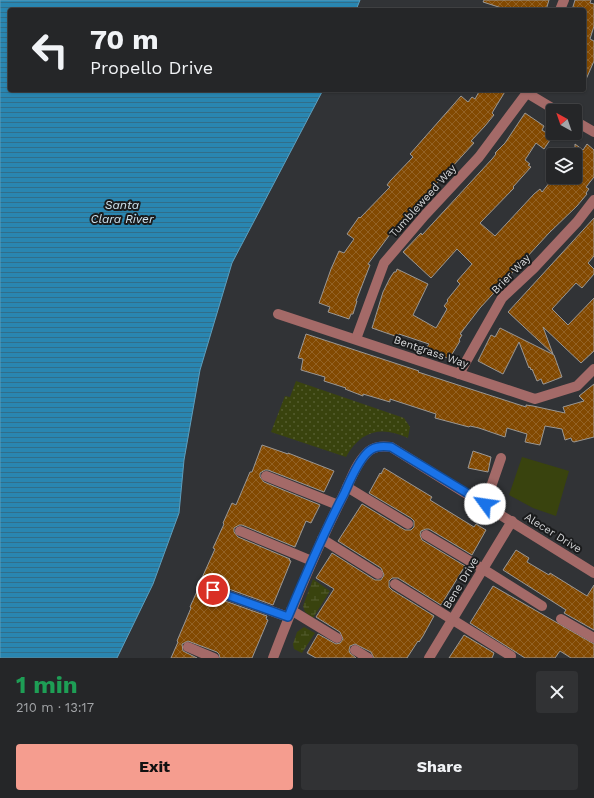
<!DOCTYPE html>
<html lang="en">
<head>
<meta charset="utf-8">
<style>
	:root { --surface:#252628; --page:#313234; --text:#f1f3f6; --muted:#a3a5a8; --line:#424345; --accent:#f59d8f }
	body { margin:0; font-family:"Work Sans",sans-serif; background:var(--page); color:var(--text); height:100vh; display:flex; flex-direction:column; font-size:15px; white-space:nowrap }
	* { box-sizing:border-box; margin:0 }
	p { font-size:13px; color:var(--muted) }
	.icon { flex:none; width:22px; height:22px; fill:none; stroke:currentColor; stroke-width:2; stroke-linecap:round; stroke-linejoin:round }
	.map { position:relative; height:658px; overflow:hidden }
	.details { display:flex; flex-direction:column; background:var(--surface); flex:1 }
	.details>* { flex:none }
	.guide { position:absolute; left:8px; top:8px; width:578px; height:84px; border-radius:4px; box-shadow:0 1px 3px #0004,0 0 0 1px var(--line); background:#252628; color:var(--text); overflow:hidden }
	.needle { width:26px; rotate:320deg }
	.buttons { position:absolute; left:546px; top:104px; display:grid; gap:8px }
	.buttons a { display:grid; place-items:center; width:36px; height:36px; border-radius:4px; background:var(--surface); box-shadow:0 1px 3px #0004,0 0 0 1px var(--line); font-size:20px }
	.pin { position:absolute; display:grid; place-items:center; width:34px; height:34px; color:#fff; margin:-17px; border:2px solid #fff; border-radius:50%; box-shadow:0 1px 4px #0007 }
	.me { position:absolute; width:44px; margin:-22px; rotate:301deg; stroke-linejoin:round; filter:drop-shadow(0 0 3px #0008) }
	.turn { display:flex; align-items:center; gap:14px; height:84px; padding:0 16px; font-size:18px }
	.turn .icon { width:52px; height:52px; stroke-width:2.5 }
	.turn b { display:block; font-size:28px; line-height:34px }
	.round { display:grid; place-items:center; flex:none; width:42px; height:42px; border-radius:4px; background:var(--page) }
	.head { display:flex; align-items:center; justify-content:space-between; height:68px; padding:0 16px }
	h1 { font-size:24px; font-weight:700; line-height:30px; color:#1e9e55 }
	.action { display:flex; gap:8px; margin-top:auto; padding:8px 16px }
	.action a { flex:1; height:46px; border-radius:4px; background:var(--accent); color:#111; font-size:16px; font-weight:700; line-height:46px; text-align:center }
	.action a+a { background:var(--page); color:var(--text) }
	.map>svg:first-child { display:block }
	.green { fill:#39430e }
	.wetland { fill:url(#wetland-marsh) }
	.park { fill:url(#park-dots) }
	.water { fill:url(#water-rules); stroke:#5d9ebd }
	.building { fill:url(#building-cross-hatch); stroke:#9a9794 }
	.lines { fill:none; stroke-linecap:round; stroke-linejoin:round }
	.minor { stroke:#a46a68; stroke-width:10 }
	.route-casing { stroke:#114b97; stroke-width:10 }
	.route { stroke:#1a73e8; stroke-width:7 }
	.labels { text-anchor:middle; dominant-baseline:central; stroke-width:4; stroke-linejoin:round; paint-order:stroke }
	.street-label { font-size:11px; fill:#d5d6d8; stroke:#1a1b1c }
	.water-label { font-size:12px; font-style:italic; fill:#cfe4f0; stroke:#1a1b1c }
</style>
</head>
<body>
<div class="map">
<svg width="594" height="658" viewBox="0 0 594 658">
	<defs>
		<pattern id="wetland-marsh" width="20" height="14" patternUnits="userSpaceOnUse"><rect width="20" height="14" fill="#39430e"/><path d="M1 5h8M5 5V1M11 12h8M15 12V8" fill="none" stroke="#555d30"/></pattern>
		<pattern id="park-dots" width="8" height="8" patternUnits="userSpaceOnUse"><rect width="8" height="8" fill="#39430e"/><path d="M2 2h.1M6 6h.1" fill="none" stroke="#555d30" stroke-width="1.8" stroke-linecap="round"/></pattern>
		<pattern id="water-rules" width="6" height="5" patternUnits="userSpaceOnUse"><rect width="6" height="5" fill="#2986b1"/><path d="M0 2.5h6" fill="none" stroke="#316e8a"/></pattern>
		<pattern id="building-cross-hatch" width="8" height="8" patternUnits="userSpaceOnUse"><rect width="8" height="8" fill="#824901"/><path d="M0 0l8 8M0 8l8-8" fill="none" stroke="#936225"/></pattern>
	</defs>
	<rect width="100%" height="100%" fill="#313336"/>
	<path class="green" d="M522,457L569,471L556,516L533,508L509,495Z"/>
	<g class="wetland">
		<path d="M313,579L330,591L313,618L305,612L303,606Z"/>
		<path d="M304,627L315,633L302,653L294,649L293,644L297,632Z"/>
	</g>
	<path class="park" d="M296,381L404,418L410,427L408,438C382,426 361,430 346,457L271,432L285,396L290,397Z"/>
	<path class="water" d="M0,0H360L356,10H10V90H323L232,263L200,370L184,460L179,513L153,584L117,658H0Z"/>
	<g class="building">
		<path d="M484,0H549L546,10H508L483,2Z"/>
		<path d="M575,0H591L590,3L594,4V26L590,39L594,41V61L584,84V10H572Z"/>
		<path d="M480,90H506L492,113L494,115L485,126L471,141L474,143L395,229H394L368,264L370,265L356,301H357L353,314H351L349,319L328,312L330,307L319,303L331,269L339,251L344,253L354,239L347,234L359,217L360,218L390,187L387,185L390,181L413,157L410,154L461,96L468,102L472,97L475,99Z"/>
		<path d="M525,113L544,126L542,130L552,137L544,149L536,143L525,160L530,164L528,165L531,167L513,187L514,188L480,223L495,236L534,194L540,189L542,192L554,177H575V144L583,150L587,144L594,150V177L586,187L589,189L586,193L587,194L577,206L549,233L480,308L460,334L462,335L459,340L460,341L449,359L427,347L429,344L399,334L398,337L372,328L383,292L390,278L394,272H396L397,269L428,284L413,315L436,328L447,309L444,306L448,301L447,300L460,284L457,281L472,264L457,249L431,278L403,252L421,233L422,235L492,159L496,154L495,153L505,143Z"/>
		<path d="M594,218V256L588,263L594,269V274L582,288L576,283L552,309L568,325L594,298V351L581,363L543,327L553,354L508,312Z"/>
		<path d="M500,328L554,355L562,377L544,384H543L541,379L537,381L532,369L531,370L530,367L529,368L519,342L503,374L478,361L491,335L495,337Z"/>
		<path d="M306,334L419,371L418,372L526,407V405L533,406L565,413L563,407L584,401L579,396L594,384V437L574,442L572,441L571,438L565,440L562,429L545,426L540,445L525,442L527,434L507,428L505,437L479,428L470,426L469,427L435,418L436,414L390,399V402L363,394V396L345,389L346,388L324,381L325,377L301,370L303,359L298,358Z"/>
		<path d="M262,445L288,454V453L334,471L324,492L268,470H265L260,473V477L264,482L320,505L311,523L306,521L295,547L242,525H239L234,528V532L238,537L290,559L289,560L291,561L273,605L215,584H211L207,587V592L211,596L267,616L266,619L268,620L252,658H220L219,654L217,652L188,641L182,644L183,651L197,658H171L178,642L177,641L191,608L190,607L202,580H201L215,549L213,548L224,524L223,523L232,503L236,505L250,472H252Z"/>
		<path d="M473,451L491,457L488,472L468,468Z"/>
		<path d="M384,468L432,497L430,500L474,527L476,524L486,530L472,555L429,529H426L421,531L420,535L422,540L465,566L441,605L398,578H392L389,581V587L392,590L434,616L423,636L419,642L418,641L407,658H374L371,652L355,644L350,646L349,650L350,653L356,658H316L307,653L318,634L336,644L340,643L343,639L340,632L316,617L334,589L316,578L332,553L375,580H381L384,575L381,568L338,541L362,504L405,530H411L414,527V521L411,518L369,493L380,473L381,474Z"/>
		<path d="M516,550L529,558L527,562L549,575L550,573L587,596L594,585V630L564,613L566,610L503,570Z"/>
		<path d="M493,586L594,644V658H571L560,651L555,658H525L470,623Z"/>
		<path d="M464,635L494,653L492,658H449Z"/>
	</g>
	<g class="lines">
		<g class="minor">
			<path d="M560,10L564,0"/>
			<path d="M527,93L557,111"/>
			<path d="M575,121L594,132"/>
			<path d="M278,314L535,399L577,386L594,369"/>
			<path d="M356,339L384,263L425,215L479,157L529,90"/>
			<path d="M459,374L502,298L534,268L577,222L594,200"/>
			<path d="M266,476L338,505"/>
			<path d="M347,487L408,524"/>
			<path d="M485,504L501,458"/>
			<path d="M240,531L312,561"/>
			<path d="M426,535L483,569L542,606"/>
			<path d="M322,539L378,574"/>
			<path d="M395,584L511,656"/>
			<path d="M213,590L288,617"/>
			<path d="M291,610L337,638"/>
			<path d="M561,619L594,638"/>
			<path d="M188,647L214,658"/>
			<path d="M355,650L368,658"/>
			<path d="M273,658C294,603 316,549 343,496C350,482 355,465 366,454C373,446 381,446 391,447L594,573"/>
			<path d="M429,658L512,521"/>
		</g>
	</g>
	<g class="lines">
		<defs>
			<path id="route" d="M213,590L288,617C305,576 323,534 344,494C350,481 356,465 366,454C373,446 381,446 391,447L485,504"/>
		</defs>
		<use href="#route" class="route-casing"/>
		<use href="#route" class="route"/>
	</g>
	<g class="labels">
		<g class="street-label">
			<text transform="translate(423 201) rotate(-48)">Tumbleweed Way</text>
			<text transform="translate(511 274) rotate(-46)">Brier Way</text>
			<text transform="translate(431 352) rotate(19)">Bentgrass Way</text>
			<text transform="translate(553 533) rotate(32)">Alecer Drive</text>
			<text transform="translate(461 583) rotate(-59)">Bene Drive</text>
		</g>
		<g class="water-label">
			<text x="122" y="205">Santa<tspan x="122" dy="14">Clara River</tspan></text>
		</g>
	</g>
</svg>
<div class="buttons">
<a><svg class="needle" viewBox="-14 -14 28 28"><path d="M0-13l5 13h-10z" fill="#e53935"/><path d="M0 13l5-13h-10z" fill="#a3a5a8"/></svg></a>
<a><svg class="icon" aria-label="layers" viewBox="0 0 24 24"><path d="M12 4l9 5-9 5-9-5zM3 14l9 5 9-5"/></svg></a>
</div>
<div class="pin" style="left:213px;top:590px;background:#d93025"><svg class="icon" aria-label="arrive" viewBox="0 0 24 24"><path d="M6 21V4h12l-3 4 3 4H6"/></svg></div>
<svg class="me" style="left:485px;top:504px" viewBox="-20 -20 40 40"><circle r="19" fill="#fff"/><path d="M0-13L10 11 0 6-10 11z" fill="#1a73e8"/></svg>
<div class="guide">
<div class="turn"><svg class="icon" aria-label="left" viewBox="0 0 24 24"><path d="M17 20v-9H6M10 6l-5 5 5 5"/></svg><div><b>70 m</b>Propello Drive</div></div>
</div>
</div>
<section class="details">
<div class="head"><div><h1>1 min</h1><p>210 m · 13:17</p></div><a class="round"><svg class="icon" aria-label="close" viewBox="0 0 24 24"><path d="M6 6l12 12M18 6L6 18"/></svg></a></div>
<div class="action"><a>Exit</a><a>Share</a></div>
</section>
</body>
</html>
